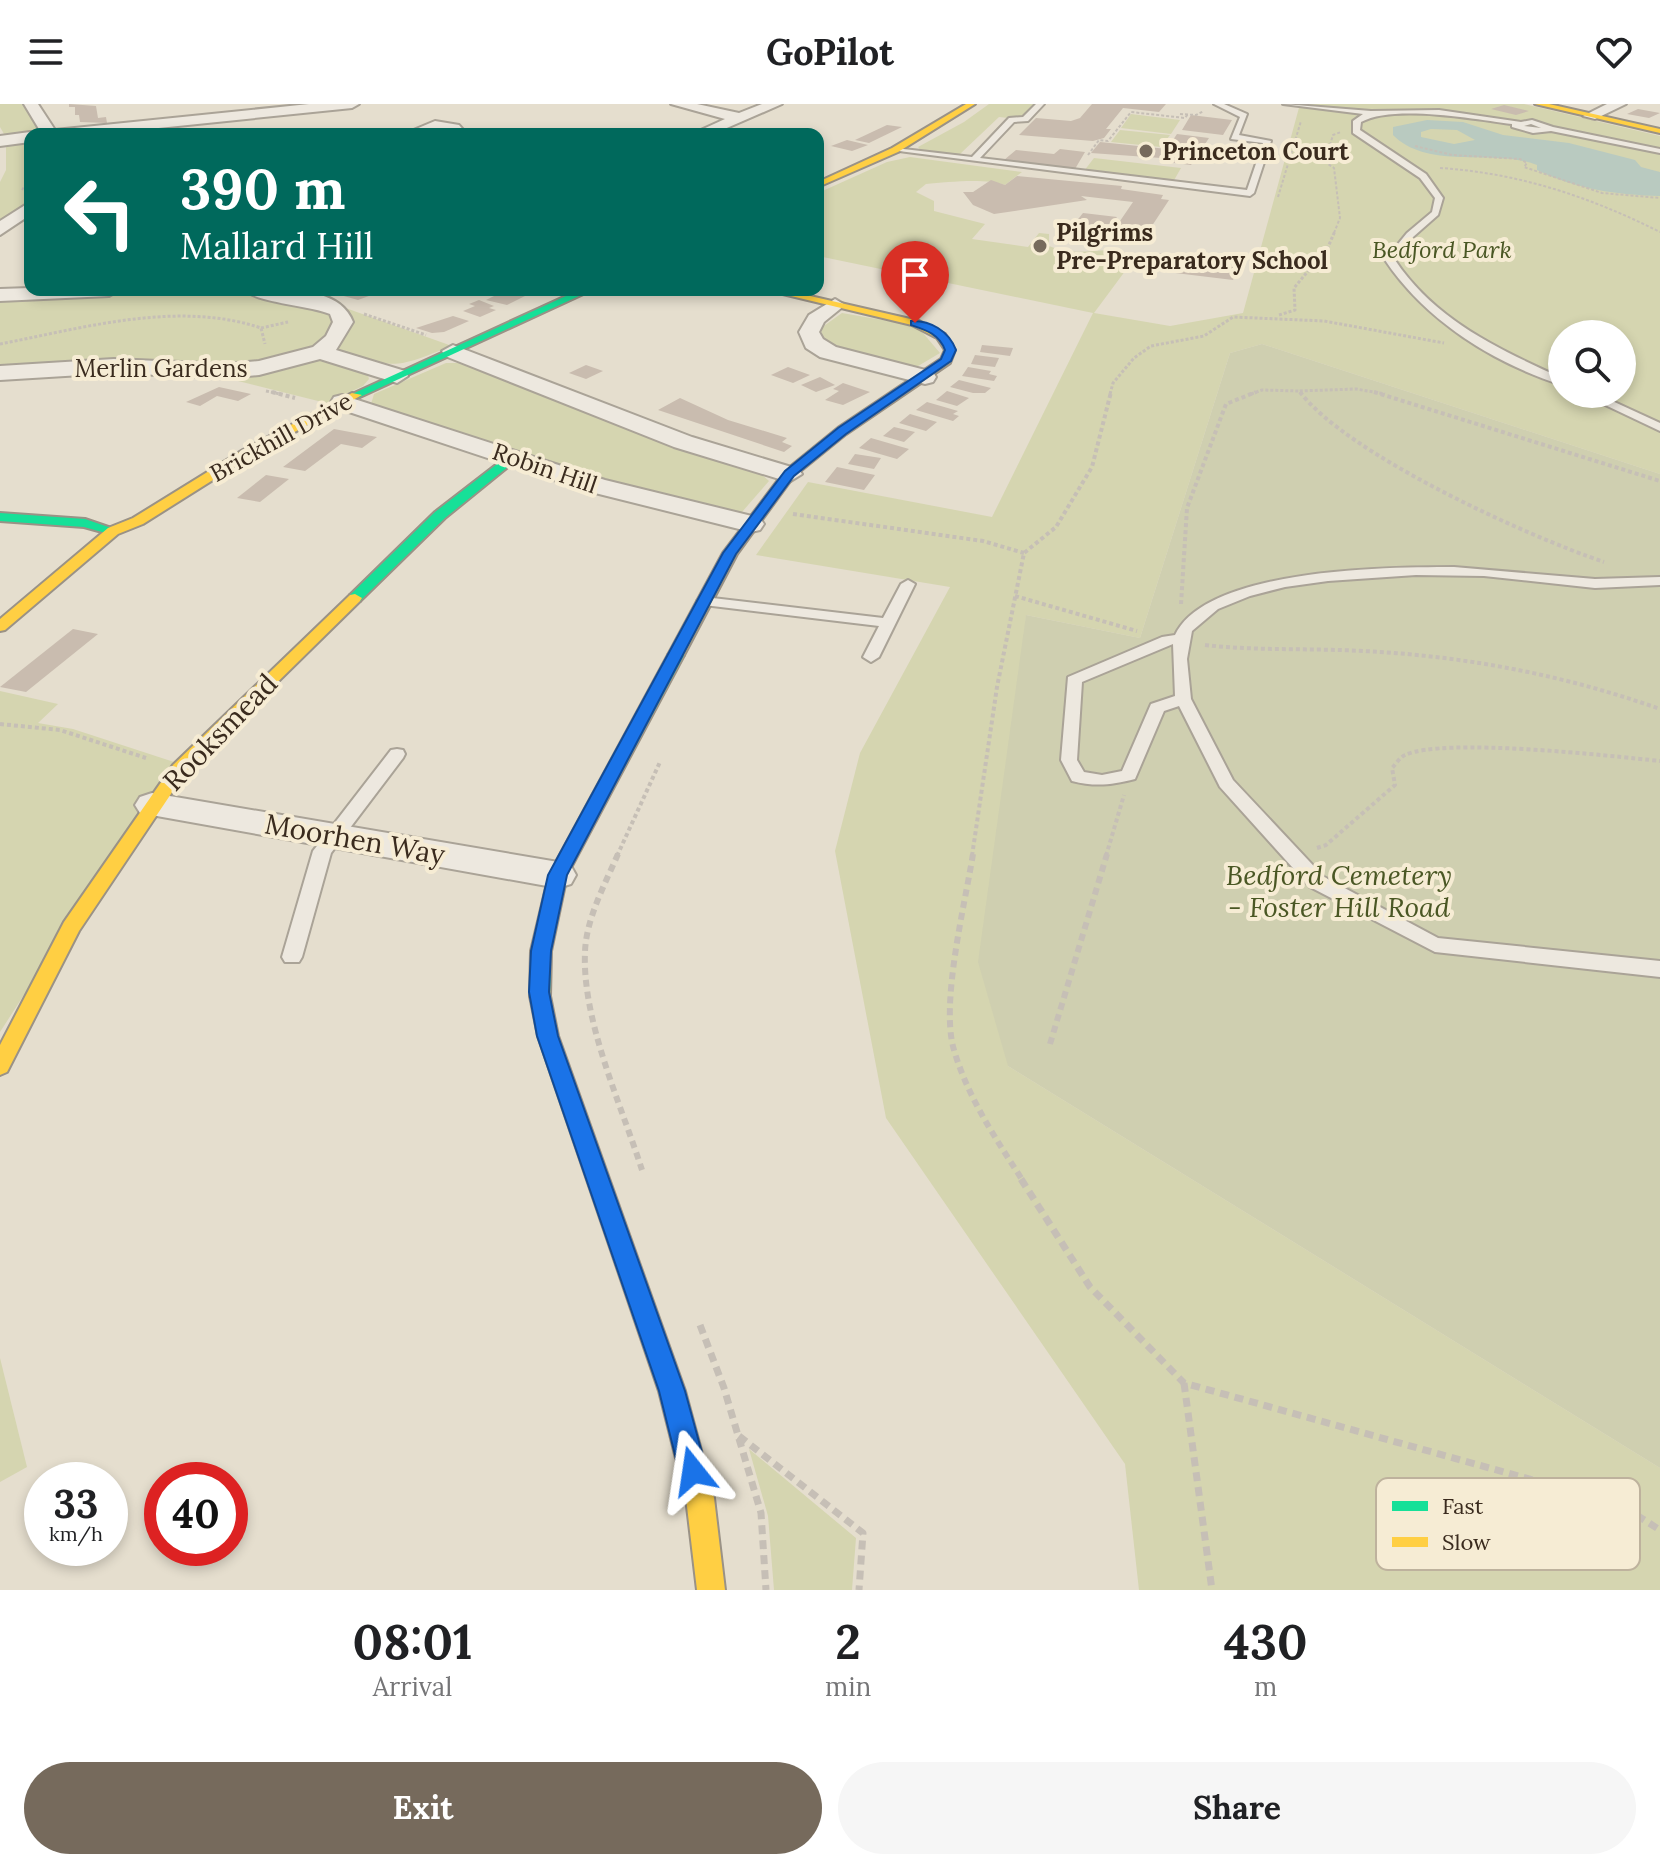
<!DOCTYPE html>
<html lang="en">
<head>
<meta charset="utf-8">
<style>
	:root { --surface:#fff; --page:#f6f6f6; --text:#202124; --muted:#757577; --accent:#766a5c }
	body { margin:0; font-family:Lora,serif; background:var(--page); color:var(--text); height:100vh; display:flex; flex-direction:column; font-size:30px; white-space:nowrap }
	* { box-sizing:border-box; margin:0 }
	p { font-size:26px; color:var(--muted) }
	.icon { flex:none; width:44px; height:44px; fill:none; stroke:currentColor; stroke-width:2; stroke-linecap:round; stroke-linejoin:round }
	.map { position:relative; height:1486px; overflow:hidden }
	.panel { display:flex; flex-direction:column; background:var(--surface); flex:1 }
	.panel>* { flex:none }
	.guide { position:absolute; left:24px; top:24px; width:800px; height:168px; border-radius:16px; box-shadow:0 4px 12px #0003; background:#00695c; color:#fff; overflow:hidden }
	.buttons { position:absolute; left:1548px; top:216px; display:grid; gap:16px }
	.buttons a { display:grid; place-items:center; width:88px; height:88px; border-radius:50%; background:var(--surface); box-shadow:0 4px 12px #0003; font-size:40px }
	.speed { position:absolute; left:24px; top:1358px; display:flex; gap:16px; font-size:40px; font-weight:700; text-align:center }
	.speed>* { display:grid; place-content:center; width:104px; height:104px; border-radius:50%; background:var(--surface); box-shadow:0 4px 12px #0003; line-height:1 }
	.speed small { font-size:20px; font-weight:400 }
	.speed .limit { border:12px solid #d22; background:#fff; color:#111 }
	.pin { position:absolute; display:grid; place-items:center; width:68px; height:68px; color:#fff; margin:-82px -34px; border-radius:50% 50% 50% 0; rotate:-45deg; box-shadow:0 0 8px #0007 }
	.pin .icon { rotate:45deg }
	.me { position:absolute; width:88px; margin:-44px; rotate:345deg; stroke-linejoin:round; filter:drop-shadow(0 0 6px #0008) }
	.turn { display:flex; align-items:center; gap:28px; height:168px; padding:0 24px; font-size:36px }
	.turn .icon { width:104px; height:104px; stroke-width:2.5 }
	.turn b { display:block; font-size:56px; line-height:68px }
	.eta { display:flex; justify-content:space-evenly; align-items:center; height:136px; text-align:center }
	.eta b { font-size:48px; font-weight:700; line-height:56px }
	.action { display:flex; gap:16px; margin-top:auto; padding:16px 24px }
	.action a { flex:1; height:92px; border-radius:48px; background:var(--accent); color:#fff; font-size:32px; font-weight:700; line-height:92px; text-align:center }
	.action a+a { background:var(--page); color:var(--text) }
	header { display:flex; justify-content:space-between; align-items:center; height:104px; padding:0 24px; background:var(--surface); font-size:36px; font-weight:700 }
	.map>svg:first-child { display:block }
	.green { fill:#d5d5b0; fill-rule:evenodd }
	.cemetery { fill:#cfcfb0 }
	.water { fill:#b9cac0; fill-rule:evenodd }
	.building { fill:#c9bcaf }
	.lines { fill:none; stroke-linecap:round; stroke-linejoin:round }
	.lane-casing { stroke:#aaa397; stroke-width:4 }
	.street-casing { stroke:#aaa397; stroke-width:4 }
	.fast-casing { stroke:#9a9286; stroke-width:4 }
	.slow-casing { stroke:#9a9286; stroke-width:4 }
	.path-far4 { stroke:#c6bfb6; stroke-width:2; stroke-dasharray:3 2; stroke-linecap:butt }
	.path-far3 { stroke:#c6bfb6; stroke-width:3; stroke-dasharray:3 2; stroke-linecap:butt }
	.path-far2 { stroke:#c6bfb6; stroke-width:4; stroke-dasharray:4 3; stroke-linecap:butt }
	.path-far1 { stroke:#c6bfb6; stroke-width:6; stroke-dasharray:7 5; stroke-linecap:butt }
	.path { stroke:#c6bfb6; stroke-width:7; stroke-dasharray:9 6; stroke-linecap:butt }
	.lane { fill:#ede8df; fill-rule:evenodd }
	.street { fill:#ede8df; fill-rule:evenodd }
	.fast { fill:#16e098; fill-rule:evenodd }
	.slow { fill:#ffcf43; fill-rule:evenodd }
	.route { fill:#1a73e8; stroke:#114b97; stroke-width:2 }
	.poi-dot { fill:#766a5c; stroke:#f6ecd4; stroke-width:3 }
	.labels { text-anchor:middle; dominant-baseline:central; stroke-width:8; stroke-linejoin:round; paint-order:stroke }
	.far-poi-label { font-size:24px; font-weight:bold; fill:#3a2b1e; stroke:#f6ecd4; text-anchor:start }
	.far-park-label { font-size:24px; font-style:italic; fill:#4a5724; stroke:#f6ecd4 }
	.far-street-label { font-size:24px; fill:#3a2b1e; stroke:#f6ecd4 }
	.street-label { font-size:28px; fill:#3a2b1e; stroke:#f6ecd4 }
	.park-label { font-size:28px; font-style:italic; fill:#4a5724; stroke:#f6ecd4 }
	.key { fill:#f6ecd4; stroke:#beb29d; stroke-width:2 }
	.key-label { font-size:22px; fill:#3a2b1e }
</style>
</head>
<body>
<header><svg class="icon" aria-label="menu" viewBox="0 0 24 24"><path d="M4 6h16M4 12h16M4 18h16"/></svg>GoPilot<svg class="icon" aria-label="heart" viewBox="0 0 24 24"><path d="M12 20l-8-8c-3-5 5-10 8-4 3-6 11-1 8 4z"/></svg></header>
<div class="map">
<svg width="1660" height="1486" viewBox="0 0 1660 1486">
	<rect width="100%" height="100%" fill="#e5dece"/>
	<g class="green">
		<path d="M0,0H27L41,27L4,30L0,23Z"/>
		<path d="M989,0H1036L1019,15L999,13L960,50L967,52L922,48L918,43L964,18Z"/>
		<path d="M1300,0H1524L1660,32V370L1262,240L1230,249L1140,534L1026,511L1008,962L1660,1364V1486H1139L1125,1360L886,1014L835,747L860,649L950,483L756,451L808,378L992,413L1093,209L818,152V89L887,58L910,53L1022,68L1005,81C986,74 948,78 926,80L916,88L934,97V107L985,120L972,135L1028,143L1039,129L1049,130V142C1071,151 1088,147 1109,146C1118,146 1128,150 1137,151L1094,209L1170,222L1243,209ZM1562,230H1622V290H1562Z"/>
		<path d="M1131,10L1180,16L1171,30L1121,24Z"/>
		<path d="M1120,26L1170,31L1161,43L1111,38Z"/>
		<path d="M30,36V98L0,122V78L6,66V42Z"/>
		<path d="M1094,54L1181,64L1173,78L1084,67Z"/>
		<path d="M161,186C200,186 308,185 335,213L329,233L314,244L271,259L0,267V194Z"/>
		<path d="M340,202L452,242C393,265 397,265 336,246L334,243Z"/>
		<path d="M842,209L917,222L940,249L913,265L837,247L822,235L821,224Z"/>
		<path d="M322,253L367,268L369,275L363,282L326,299L218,272Z"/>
		<path d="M446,259H469L759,368L769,377L742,408L731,410L673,402L371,300L374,290Z"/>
		<path d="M0,587L58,600L38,619L73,625L174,658L0,928Z"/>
		<path d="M0,1254L27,1363L0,1378Z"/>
		<path d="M749,1345L856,1434L852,1486H774L768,1412Z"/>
	</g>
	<path class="cemetery" d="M1262,240L1660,370V1364L1008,962L978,858L1026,511L1140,534L1230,249Z"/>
	<path class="water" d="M1427,16L1463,18L1503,31L1569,39L1635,56L1641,63L1660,68V92C1617,91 1576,85 1537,66V61C1494,44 1429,67 1393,31V23ZM1431,25L1457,26L1475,36L1454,40L1421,33V28Z"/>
	<g class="building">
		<path d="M69,0L96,2L98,14L106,13L107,19L80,18L79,11H75V3H69Z"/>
		<path d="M1092,0H1166L1159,8L1123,4L1106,25H1111L1104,34L1093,37L1019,31L1036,14L1071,17L1080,14Z"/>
		<path d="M1504,1L1529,7L1516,11L1491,5Z"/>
		<path d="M1638,5L1660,9L1649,14L1627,10Z"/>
		<path d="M1191,11L1232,16L1223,31L1182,26Z"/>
		<path d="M887,21L902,23L869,39L855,36Z"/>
		<path d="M1177,30L1209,34L1191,61L1159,57L1161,54L1091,49L1100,38L1167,45Z"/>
		<path d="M847,36L868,41L852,47L831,42Z"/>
		<path d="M1060,45L1085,48L1075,65L1004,56L1016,46L1054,50Z"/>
		<path d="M1017,72L1122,82L1121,85L1163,91L1161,95L1169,96L1140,140L1107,136L1133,98L1081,92L1087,96L994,110L973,101L963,88H973L991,76L1005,81Z"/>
		<path d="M1083,109L1117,113L1109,124L1075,119Z"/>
		<path d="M1157,149L1221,156L1219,161L1240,164L1233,176L1134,164L1140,150L1156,152Z"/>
		<path d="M341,186H369L377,189L358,196L333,189Z"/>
		<path d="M506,186H513L529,190L507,201L486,196Z"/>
		<path d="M479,196L494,202L489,204L496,206L480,213L463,207L475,202L469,200Z"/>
		<path d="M453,212L469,217L444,228L432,229L416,224Z"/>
		<path d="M982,241L1013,244L1010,252L980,248Z"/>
		<path d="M975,251L999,254L995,263L971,260Z"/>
		<path d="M586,261L603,267L586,275L569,269Z"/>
		<path d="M788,263L810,271L793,279L771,271Z"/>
		<path d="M968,263L991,267L989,270L997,272L994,277L962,272Z"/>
		<path d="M820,273L835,281L816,288L801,281Z"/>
		<path d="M959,276L991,284L985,289H973L950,283Z"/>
		<path d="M843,279L870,288L843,301L825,296L839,287L833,285Z"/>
		<path d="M219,283L251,290L238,297L217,292L200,302L186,298Z"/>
		<path d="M947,287L969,294L957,302L936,296Z"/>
		<path d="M680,294L728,316L787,334L782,338L792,342L784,348L658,306Z"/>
		<path d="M927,298L958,307L953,310L959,312L953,317L916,306Z"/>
		<path d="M910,310L937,318L926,327L899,319Z"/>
		<path d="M894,323L915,328L904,338L883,332Z"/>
		<path d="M334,325L377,333L362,344L341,340L305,367L283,363Z"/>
		<path d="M871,334L909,345L897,355L859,344Z"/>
		<path d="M855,350L881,354L874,365L848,360Z"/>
		<path d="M837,363L875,371L864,386L825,378Z"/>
		<path d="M266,371L289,375L260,398L237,394Z"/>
		<path d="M73,525L98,530L26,588L0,583Z"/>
	</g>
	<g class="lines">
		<defs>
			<g id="lane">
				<path d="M1036,0H1044L1028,17L1014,18L980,54L1247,86L1263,39L1231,35L1240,13L1214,0H1224L1247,10L1239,31L1271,37L1254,89L1250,92L891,46L895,44L972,53L1009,14L1023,13Z"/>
				<path d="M1283,0L1371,7L1439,6L1521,18L1532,16L1553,23L1660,45V49L1551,27L1533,29L1512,23V20C1474,15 1393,0 1361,18L1360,26L1426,70L1443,94L1438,111L1413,133L1395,156C1435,216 1498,245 1562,274V281C1493,259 1425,216 1385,156L1407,129L1432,108L1435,94L1420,74L1353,29V17L1363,10ZM1531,20L1541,24L1524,22Z"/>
				<path d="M1582,290H1597L1660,319V327Z"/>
				<path d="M1454,463L1595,475L1660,473V481L1595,484L1484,472L1416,471L1328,477L1285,483L1250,492L1218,505L1192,527L1187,555L1191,595L1233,676L1324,773L1438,834L1660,857V873L1435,848L1310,783L1220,683L1179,602L1164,607L1135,675C1112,681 1095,683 1072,677L1061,656L1068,573L1162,533L1175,531C1207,464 1389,463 1454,463ZM1173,540L1175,592L1151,600L1122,667L1102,671L1084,668L1077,656L1082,578Z"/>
				<path d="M908,476L915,480L879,553L871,558L863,553L879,522L704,501L697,497L704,493L883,514L901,480Z"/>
				<path d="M397,645L403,646L405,650L403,654L331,749L302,853L299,858H285L282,853L313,747L391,646Z"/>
			</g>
			<g id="street">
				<path d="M24,0H38L55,26L309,0H359L352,4L100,30H42Z"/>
				<path d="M671,0H697L739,9L762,0H782L713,30H692L725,15Z"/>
				<path d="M1607,0H1626L1595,15L1583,12Z"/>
				<path d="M435,17L459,21L467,30L436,26L425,30H404Z"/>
				<path d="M30,28L36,30H30V38L0,42V32Z"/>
				<path d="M30,98V111L0,131V117Z"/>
				<path d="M30,184V186H119L109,192L0,197V185Z"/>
				<path d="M245,186C279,186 339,180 353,218L336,246L405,267L408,272L397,279L320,255L259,271L225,274L114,269L0,276V262L114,255L225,260L259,257L313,243L326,232L333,218L330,210C309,201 257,199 245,186Z"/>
				<path d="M835,195L845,201L824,218L819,228L823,235L836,243L933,268L936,273L933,278L925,280L820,253L806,244L799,228L809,211Z"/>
				<path d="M453,241L692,333L798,365L802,370L789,378L674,343L445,252L442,247Z"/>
				<path d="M342,291L605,376L760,414L764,420L760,426L751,428L587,387L334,303L331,298L334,293Z"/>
				<path d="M152,689L558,758L571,762L576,771L571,780L558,784L140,709L135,701L140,693Z"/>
			</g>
			<g id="fast">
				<path d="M579,186H592L360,293L350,291Z"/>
				<path d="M510,350L520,353L445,414L360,497H350V491L435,408Z"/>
				<path d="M0,409L85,415L120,427L113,431L84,423L0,417Z"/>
				<path d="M676,546L684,551L567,771L551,847L550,892L547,898L540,900L533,898L530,892L531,847L549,771L668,551Z"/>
			</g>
			<g id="slow">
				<path d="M966,0H975L898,48L818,83V78L892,44Z"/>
				<path d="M1535,0H1549L1660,25V29Z"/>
				<path d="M766,186H784L919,217L945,230L955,246L950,259L846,330L793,373L737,450L684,551L676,556L671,554L668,551L723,449L785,367L838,324L941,255L945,246L937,234L912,221Z"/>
				<path d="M352,289L362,291L251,352L143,420L118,430L5,526L0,527V515L108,424L133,414L243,346Z"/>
				<path d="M355,490L362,494L360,497L185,669L79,827L7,968L0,971V941L64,818L173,661L350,491Z"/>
				<path d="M540,884L547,886L550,892L558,932L685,1287L714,1394L725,1486H697L686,1394L659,1287L538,932L530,892L533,886Z"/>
			</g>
		</defs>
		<use href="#lane" class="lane-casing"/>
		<use href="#street" class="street-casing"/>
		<use href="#fast" class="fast-casing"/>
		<use href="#slow" class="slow-casing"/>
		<g class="path-far4">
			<path d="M1180,10L1196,11L1204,7"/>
			<path d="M1415,42L1452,51L1520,55L1527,59L1524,63L1602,89L1660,94"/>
			<path d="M1088,51L1099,36L1108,37L1131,8L1185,14L1188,10"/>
			<path d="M1440,64C1519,69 1590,93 1660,128"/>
			<path d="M22,86L27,78L29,54"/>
			<path d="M1278,93L1301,17"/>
			<path d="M1334,129L1340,114L1334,64L1325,58L1333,31L1341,28"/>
		</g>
		<g class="path-far3">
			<path d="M364,210L426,231"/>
			<path d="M1279,211L1295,206L1294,184L1328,143L1335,127"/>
			<path d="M261,224L288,218"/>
			<path d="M0,240C83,224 178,196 261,224L265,240"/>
			<path d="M266,287L280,290"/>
			<path d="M1110,290L1113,279L1134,254L1151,242L1204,232L1233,213L1324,217L1444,239"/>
			<path d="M1251,290L1262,286L1299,287"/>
			<path d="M1302,290L1299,287L1356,285L1385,290"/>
		</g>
		<g class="path-far2">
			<path d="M272,288L295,294"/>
			<path d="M1300,288C1348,351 1527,432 1604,458"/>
			<path d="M1374,288L1660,377"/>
			<path d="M793,410L983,437L1024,449"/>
			<path d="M1015,492L1137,527"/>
			<path d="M1181,500L1187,404L1226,300L1256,288"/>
			<path d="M1205,541C1258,547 1310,544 1363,547C1465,552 1564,571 1660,605"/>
			<path d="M0,620L60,626L146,654"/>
			<path d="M1317,744L1326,741L1395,681L1392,664C1396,660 1400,653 1405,651C1443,633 1612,652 1660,657"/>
			<path d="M617,752L660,658"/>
			<path d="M972,752L997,583L1024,449L1056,423L1092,363L1111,288"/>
			<path d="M1106,752L1124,691"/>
		</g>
		<g class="path-far1">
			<path d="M618,750C605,780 586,815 585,848C582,917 621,1000 642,1066"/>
			<path d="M973,750C965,800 940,900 954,946C968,994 996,1035 1023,1077"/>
			<path d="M1050,940L1107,750"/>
		</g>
		<g class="path">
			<path d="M1021,1075L1090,1183L1184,1279L1619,1400L1660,1426"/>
			<path d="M700,1221L724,1284L761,1409L766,1486"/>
			<path d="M1184,1279L1212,1486"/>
			<path d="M739,1332L863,1429L859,1486"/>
		</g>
		<use href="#lane" class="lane"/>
		<use href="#street" class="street"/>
		<use href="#fast" class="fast"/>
		<use href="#slow" class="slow"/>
	</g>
	<path class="route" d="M911,217C930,216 949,227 956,246L951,257L846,330L794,372L736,450L567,771L551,847L549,888L558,932L685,1287L707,1367L702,1377L693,1381L683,1377L679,1367L659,1287L537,932L529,888L531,847L548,771L723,449L785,367L838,324L941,255L945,246C939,230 926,226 911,221Z"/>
	<g class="poi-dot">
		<circle cx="1146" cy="47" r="8"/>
		<circle cx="1040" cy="142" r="8"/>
	</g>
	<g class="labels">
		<g class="far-poi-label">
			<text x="1162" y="47">Princeton Court</text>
			<text x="1056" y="128">Pilgrims<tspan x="1056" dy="28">Pre-Preparatory School</tspan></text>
		</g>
		<g class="far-park-label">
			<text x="1442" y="145">Bedford Park</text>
		</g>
		<g class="far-street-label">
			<text x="161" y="264">Merlin Gardens</text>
			<text transform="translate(281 333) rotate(-29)">Brickhill Drive</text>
			<text transform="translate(545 364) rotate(19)">Robin Hill</text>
		</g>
		<g class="street-label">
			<text transform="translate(220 628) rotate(-46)">Rooksmead</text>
			<text transform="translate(355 735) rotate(10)">Moorhen Way</text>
		</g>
		<g class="park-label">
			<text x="1339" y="771">Bedford Cemetery<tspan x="1339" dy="32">- Foster Hill Road</tspan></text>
		</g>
	</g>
	<rect x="1376" y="1374" width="264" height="92" rx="12" class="key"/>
	<rect x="1392" y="1397" width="36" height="10" fill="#16e098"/>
	<rect x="1392" y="1433" width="36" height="10" fill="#ffcf43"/>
	<g class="key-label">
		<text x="1442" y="1410">Fast</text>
		<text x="1442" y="1446">Slow</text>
	</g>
</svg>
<div class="buttons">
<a><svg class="icon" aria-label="search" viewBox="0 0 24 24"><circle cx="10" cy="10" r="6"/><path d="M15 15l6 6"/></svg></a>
</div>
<div class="speed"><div>33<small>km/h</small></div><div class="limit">40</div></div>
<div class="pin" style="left:915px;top:219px;background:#d93025"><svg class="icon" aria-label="arrive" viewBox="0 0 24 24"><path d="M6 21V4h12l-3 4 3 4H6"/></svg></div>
<svg class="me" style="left:693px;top:1367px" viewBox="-20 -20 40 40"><path d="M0-17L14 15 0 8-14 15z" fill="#1a73e8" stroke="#fff" stroke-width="4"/></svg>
<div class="guide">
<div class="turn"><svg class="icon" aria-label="left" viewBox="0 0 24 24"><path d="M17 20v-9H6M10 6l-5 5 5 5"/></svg><div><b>390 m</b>Mallard Hill</div></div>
</div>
</div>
<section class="panel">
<div class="eta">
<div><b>08:01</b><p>Arrival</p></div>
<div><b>2</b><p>min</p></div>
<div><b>430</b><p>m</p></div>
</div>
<div class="action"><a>Exit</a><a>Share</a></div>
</section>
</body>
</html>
